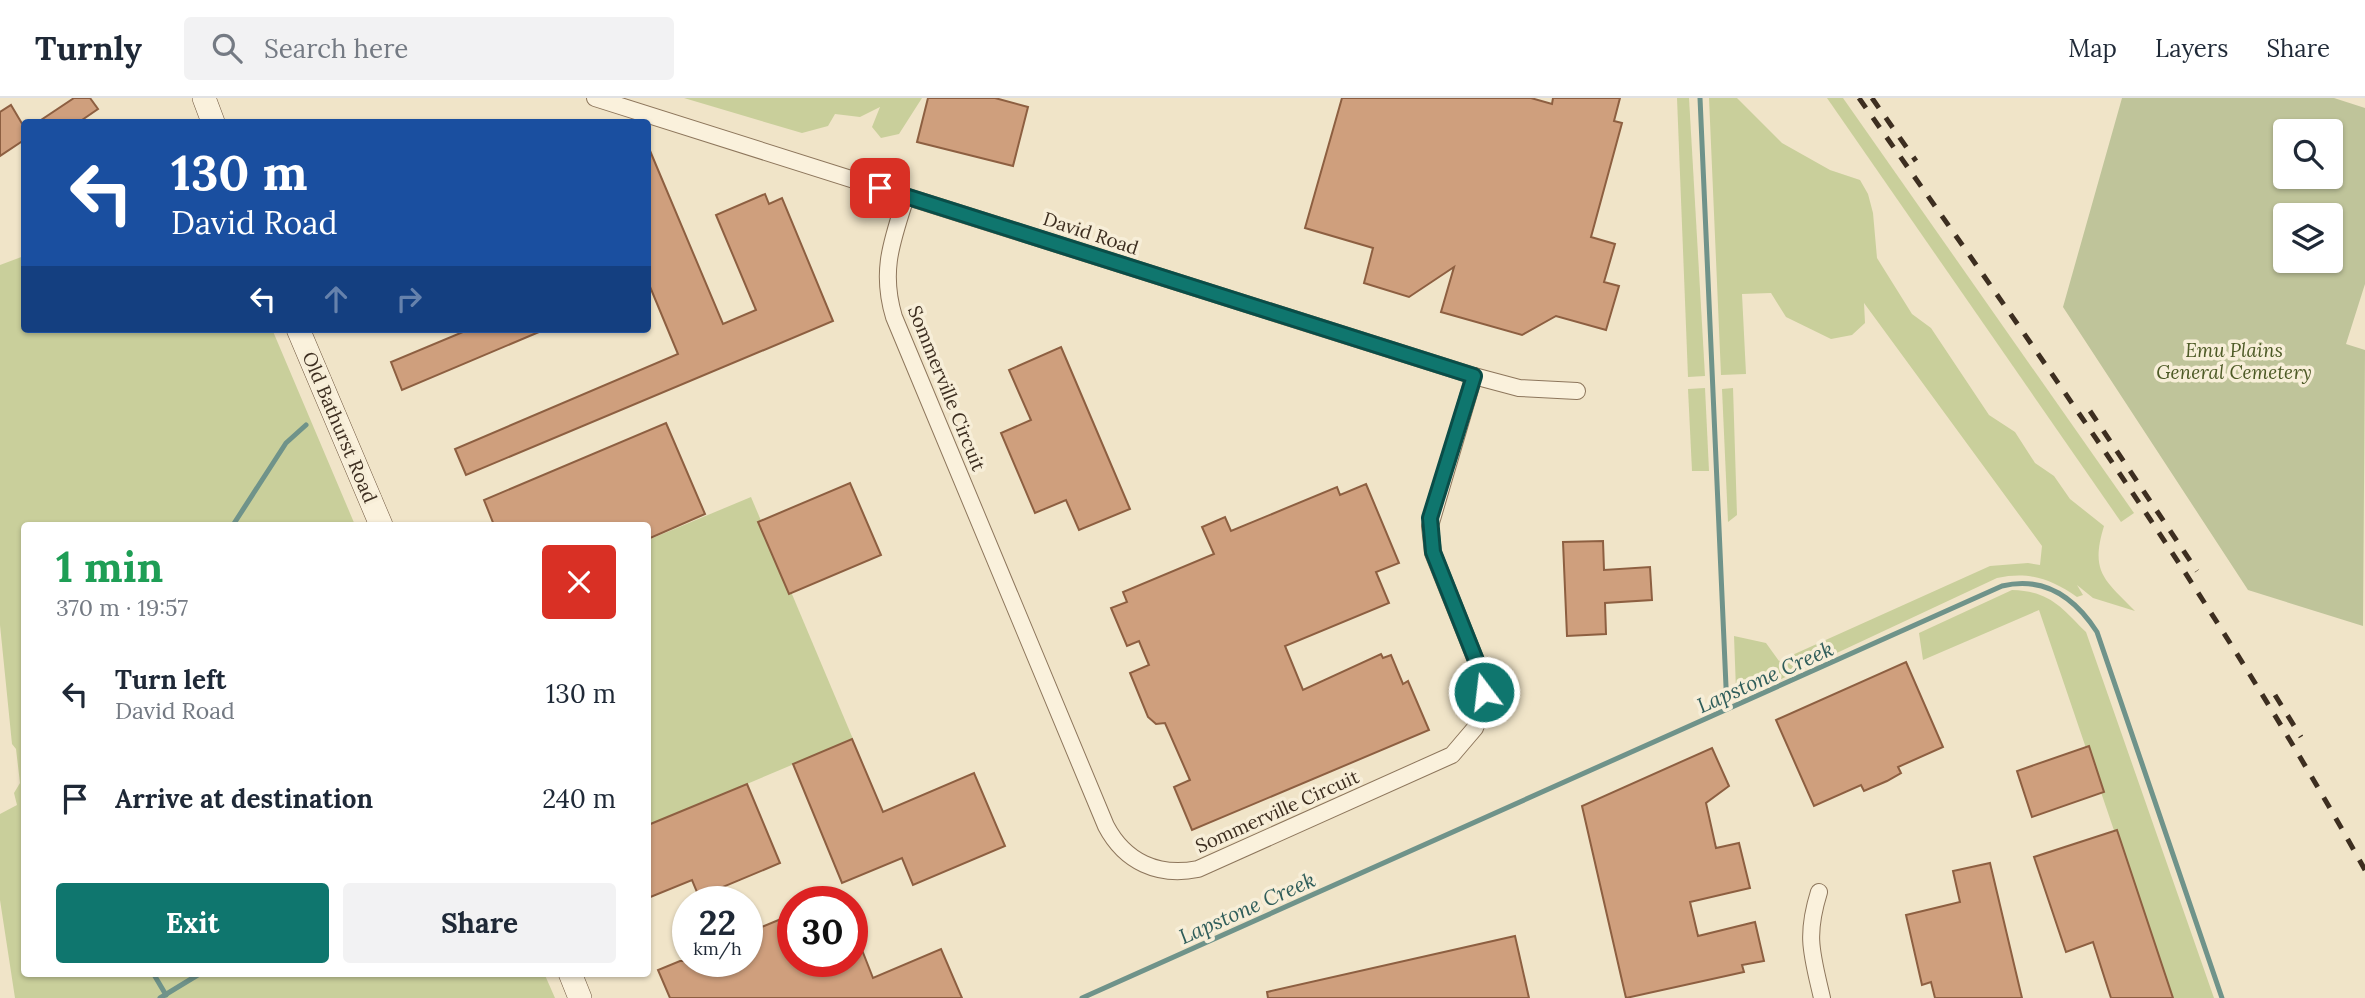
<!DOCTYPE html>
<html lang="en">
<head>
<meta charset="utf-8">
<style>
	:root { --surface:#fff; --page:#f2f2f3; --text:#1f2937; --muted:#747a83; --line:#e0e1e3; --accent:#0f766e }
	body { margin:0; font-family:Lora,serif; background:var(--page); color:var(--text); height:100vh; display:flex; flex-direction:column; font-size:26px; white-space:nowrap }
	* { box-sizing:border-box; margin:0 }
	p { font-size:23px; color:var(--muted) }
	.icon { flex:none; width:38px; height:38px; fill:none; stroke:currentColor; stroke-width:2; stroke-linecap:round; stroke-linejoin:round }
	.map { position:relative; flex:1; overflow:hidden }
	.panel { position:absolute; left:21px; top:424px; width:630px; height:455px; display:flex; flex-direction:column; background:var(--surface); border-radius:7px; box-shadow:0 2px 5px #0004 }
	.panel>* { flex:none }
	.guide { position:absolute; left:21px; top:21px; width:630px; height:214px; border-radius:7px; box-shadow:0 2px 5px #0004; background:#1a4fa0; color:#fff; overflow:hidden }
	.controls { position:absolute; left:2273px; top:21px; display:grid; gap:14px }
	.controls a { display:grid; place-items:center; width:70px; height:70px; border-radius:7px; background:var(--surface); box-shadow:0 2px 5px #0004; font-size:35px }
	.speed { position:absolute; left:672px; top:788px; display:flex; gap:14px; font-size:35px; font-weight:700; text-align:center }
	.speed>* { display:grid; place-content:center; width:91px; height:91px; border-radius:50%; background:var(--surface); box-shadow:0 2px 5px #0004; line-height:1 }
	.speed small { font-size:18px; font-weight:400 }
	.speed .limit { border:10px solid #d22; background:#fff; color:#111 }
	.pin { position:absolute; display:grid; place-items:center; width:60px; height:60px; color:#fff; margin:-30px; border-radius:14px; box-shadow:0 4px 10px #0006 }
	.me { position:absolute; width:77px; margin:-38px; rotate:345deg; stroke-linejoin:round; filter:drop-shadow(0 0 5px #0008) }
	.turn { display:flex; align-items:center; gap:24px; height:147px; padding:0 35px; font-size:32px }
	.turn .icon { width:91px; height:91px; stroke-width:2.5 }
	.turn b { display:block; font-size:49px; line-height:60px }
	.lanes { display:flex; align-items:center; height:66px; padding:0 35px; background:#0003; justify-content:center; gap:35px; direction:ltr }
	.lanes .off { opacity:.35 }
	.round { display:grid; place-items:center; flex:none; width:74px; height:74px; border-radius:7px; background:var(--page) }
	.overview { display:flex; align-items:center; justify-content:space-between; height:119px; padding:0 35px }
	h1 { font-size:42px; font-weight:800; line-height:52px; color:#1e9e55 }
	.primary-button { display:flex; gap:14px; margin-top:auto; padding:14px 35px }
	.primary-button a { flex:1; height:80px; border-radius:7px; background:var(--accent); color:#fff; font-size:28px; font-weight:800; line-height:80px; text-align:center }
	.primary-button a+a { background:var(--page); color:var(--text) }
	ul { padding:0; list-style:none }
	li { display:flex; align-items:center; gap:21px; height:105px; padding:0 35px }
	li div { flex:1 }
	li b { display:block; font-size:26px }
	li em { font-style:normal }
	header { display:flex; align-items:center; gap:42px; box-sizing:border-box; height:98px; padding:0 35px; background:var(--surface); border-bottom:2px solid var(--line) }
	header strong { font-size:33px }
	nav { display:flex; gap:38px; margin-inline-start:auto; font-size:24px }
	.search { width:490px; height:63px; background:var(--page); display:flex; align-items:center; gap:18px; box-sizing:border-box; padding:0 24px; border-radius:7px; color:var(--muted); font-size:26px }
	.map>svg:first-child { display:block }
	.green { fill:#c9cf9b }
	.cemetery { fill:#bfc49a; fill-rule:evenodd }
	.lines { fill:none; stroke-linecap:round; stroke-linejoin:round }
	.stream { stroke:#6f938a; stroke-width:5 }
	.building { fill:#cf9f7d; stroke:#8d5f41; stroke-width:2 }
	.street-casing { stroke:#8d765c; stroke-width:18 }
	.secondary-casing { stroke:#6f573f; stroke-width:24 }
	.street { stroke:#faf1dc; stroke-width:16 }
	.secondary { stroke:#faf1dc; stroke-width:23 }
	.rail { stroke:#3d2e20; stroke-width:5; stroke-dasharray:12 12; stroke-linecap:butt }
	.route-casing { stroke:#0a4d48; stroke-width:18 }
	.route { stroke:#0f766e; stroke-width:12 }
	.labels { text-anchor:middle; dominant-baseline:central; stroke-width:7; stroke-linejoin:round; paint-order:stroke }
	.street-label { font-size:19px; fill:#3d2e20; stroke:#f7eed8 }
	.park-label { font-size:19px; font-style:italic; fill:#4d5a26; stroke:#f7eed8 }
	.water-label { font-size:21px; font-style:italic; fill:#2f5d5a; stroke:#f7eed8 }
</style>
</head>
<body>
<header>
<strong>Turnly</strong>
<div class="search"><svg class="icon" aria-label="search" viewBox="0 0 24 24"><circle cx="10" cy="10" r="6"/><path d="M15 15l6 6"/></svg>Search here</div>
<nav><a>Map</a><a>Layers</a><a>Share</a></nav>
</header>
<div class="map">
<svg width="2365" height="900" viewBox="0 0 2365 900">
	<rect width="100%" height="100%" fill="#f0e4c8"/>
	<g class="green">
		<path d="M684,0H922L899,36L881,40L872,29L880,9L860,19L835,16L828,28L802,35Z"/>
		<path d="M1677,0H1689L1705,278L1688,279Z"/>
		<path d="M1709,0H1737L1782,45L1830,72L1860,82L1868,96L1873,115L1877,160L1912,216L1931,230L1989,317L2015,334L2035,365L2054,378L2070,401L2104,428C2090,474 2104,481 2135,513L2093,500L2077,487L2083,497L2077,499C2051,481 2029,473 1997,480L1747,597L1736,592L1734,538L1766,545L1779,563L1990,468L2028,465L2040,467L2042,448L1864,205L1865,225L1852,237L1831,241L1786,219L1771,195L1742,196L1746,276L1721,277Z"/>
		<path d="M1827,0H1843L2134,415L2121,424Z"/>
		<path d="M24,158V231H272L355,427H24V875H544L555,900H15L0,802V716L17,707L14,695L20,685L16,651L12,646L0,527V167Z"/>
		<path d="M1705,290L1709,373H1692L1688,291Z"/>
		<path d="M1733,290L1737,417L1728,424L1722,291Z"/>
		<path d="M751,399L853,641L648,728V442Z"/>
		<path d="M2012,492C2050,493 2061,509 2086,534L2214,900H2171L2039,512L1923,562L1919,535Z"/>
	</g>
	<path class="cemetery" d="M2122,0H2334L2365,10V186L2346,246L2365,252L2363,528L2248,492L2063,209ZM2286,33H2331V79H2286ZM2286,117H2331V163H2286Z"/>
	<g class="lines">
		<g class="stream">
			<path d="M1700,0L1727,611"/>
			<path d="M233,427L286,345L306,327"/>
			<path d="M153,875L166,897"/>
			<path d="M160,900L201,875"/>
			<path d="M1082,900L2002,488C2044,478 2075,500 2097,534L2222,900"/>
		</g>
	</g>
	<g class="building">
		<path d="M74,0H90L98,11L79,24H38Z"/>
		<path d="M928,0H995L1028,9L1013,68L917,44Z"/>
		<path d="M1342,0H1531L1552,6L1553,0H1620L1614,23L1622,25L1591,139L1615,146L1604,184L1619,188L1606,232L1556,218L1522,237L1441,214L1454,169L1409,199L1364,185L1373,150L1305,130Z"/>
		<path d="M11,7L24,29V42L0,58V14Z"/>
		<path d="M648,48L723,226L756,212L716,117L765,96L769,106L782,100L833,223L466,377L455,351L678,256L648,184Z"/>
		<path d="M470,231H546L402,292L391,264Z"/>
		<path d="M1061,249L1130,411L1079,432L1066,402L1035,415L1001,335L1031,322L1009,272Z"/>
		<path d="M666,325L705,416L648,441V427H494L484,402Z"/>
		<path d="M850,385L881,457L789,496L758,424Z"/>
		<path d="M1366,386L1399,465L1376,474L1389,505L1285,548L1303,592L1381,556L1383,560L1391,557L1403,586L1408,583L1429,632L1192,732L1174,689L1190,682L1165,625L1156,626L1148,619L1130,575L1149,567L1139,543L1127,548L1111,510L1127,504L1123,494L1214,456L1202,429L1225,419L1231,433L1337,389L1340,397Z"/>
		<path d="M1603,443L1604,472L1650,469L1652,502L1605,505L1606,536L1567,538L1563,444Z"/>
		<path d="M1906,564L1943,649L1898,669L1901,675L1887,683L1864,693L1861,687L1814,708L1776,622Z"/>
		<path d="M852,641L883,714L974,675L1005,748L913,787L902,760L842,785L793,666Z"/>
		<path d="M2089,648L2104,694L2032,719L2017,673Z"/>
		<path d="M1712,650L1729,688L1706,705L1716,750L1739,745L1750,790L1690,804L1698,838L1755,824L1764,863L1742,867L1744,874L1626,900L1582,708Z"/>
		<path d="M747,686L780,765L699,799L692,782L648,800V727Z"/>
		<path d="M2117,732L2173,900H2111L2093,844L2066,854L2034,759Z"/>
		<path d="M1990,765L2022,900H1935L1931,884L1922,887L1906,817L1960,804L1953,773Z"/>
		<path d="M793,816V863H852L853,829L873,880L941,851L962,900H670L658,872L680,863H747V835Z"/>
		<path d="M1515,838L1529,900H1268L1267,894Z"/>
	</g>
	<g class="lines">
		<defs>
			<g id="street">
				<path d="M595,0L1474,278L1519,290L1577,293"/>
				<path d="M906,99C892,143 880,173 894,219L1106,728C1125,764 1158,779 1198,771L1452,657L1475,630L1484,605V594L1479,570L1433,455L1430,428L1474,278"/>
				<path d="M1819,794C1805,839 1812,856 1822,900"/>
			</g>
			<g id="secondary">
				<path d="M204,0L213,24"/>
				<path d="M298,231L381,427"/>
				<path d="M570,875L580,900"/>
			</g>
		</defs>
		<use href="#street" class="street-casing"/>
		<use href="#secondary" class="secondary-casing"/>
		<use href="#street" class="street"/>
		<use href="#secondary" class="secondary"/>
		<g class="rail">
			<path d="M1859,0C2036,252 2215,502 2365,772"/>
			<path d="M1872,0L1916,63"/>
			<path d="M2090,313L2197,473"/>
			<path d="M2275,597L2301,639"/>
		</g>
	</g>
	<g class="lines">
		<defs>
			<path id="route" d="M880,90L1474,278L1430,420L1433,454L1479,570L1484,594"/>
		</defs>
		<use href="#route" class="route-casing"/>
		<use href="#route" class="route"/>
	</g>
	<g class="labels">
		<g class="street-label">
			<text transform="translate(1091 135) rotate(18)">David Road</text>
			<text transform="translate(947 290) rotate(68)">Sommerville Circuit</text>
			<text transform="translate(340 329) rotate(67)">Old Bathurst Road</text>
			<text transform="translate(1277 713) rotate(-24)">Sommerville Circuit</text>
		</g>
		<g class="park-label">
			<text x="2234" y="252">Emu Plains<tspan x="2234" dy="22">General Cemetery</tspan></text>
		</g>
		<g class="water-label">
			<text transform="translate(1765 579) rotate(-24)">Lapstone Creek</text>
			<text transform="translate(1247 810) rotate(-24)">Lapstone Creek</text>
		</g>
	</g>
</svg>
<div class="controls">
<a><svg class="icon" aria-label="search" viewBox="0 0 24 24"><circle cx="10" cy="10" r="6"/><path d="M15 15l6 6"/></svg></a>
<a><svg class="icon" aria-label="layers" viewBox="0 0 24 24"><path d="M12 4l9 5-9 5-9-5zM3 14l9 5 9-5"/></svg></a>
</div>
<div class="speed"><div>22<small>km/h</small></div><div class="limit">30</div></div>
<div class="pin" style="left:880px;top:90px;background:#d93025"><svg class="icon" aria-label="arrive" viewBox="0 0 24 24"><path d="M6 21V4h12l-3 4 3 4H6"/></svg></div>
<svg class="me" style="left:1484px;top:594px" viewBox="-20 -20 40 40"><circle r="17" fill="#0f766e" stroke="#fff" stroke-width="3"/><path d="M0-11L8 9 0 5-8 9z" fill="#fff"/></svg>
<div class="guide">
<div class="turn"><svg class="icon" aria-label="left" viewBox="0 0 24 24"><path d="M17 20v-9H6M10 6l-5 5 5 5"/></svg><div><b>130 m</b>David Road</div></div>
<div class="lanes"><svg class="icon" aria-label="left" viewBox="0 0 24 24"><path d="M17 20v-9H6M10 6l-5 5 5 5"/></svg><svg class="icon off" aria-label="ahead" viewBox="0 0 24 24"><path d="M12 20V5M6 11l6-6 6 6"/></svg><svg class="icon off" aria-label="right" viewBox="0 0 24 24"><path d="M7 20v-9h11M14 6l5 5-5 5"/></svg></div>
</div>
<section class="panel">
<div class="overview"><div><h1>1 min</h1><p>370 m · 19:57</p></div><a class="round" style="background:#d93025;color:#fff"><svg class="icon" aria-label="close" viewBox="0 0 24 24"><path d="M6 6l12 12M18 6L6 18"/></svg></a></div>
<ul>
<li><svg class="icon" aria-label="left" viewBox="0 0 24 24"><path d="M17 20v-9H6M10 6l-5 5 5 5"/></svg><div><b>Turn left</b><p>David Road</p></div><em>130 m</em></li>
<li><svg class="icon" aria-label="arrive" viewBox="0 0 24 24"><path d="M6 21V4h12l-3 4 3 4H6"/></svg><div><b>Arrive at destination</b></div><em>240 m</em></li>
</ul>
<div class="primary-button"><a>Exit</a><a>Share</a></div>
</section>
</div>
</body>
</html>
